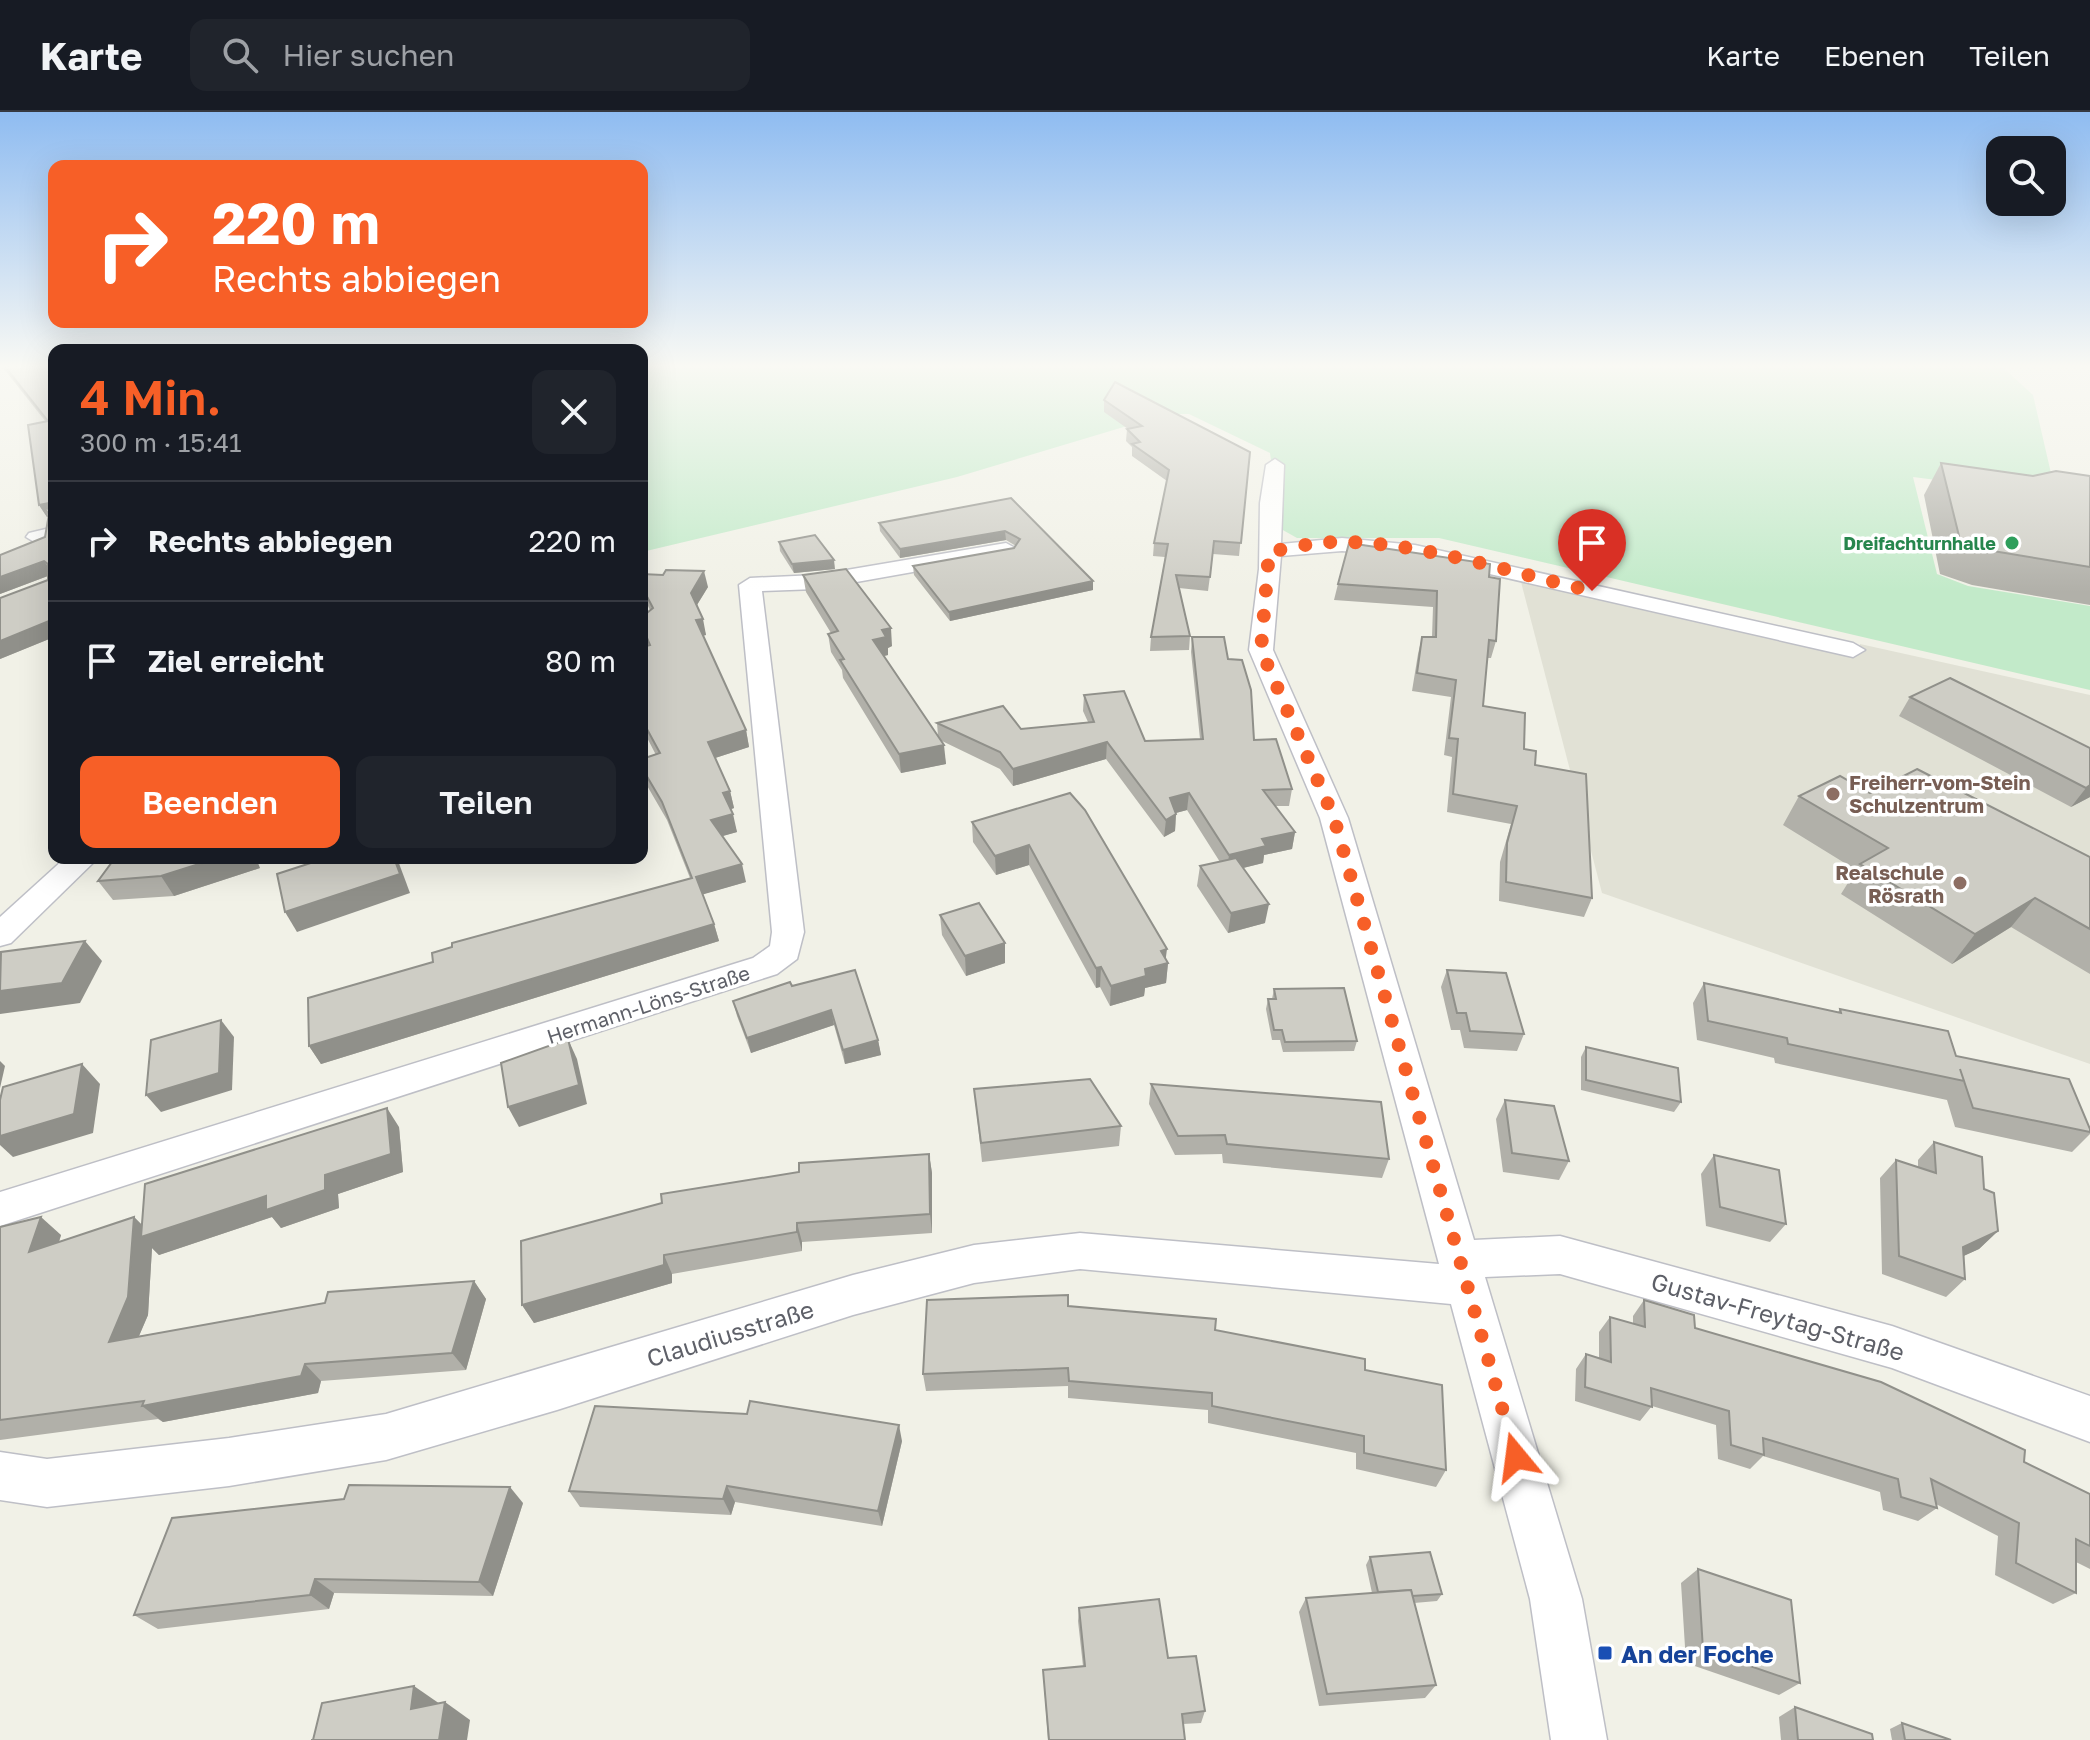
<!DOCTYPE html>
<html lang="de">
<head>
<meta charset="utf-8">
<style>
	:root { --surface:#171b24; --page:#20242c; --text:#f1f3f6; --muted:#9ea1a6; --line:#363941; --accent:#f75f27 }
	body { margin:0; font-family:"Golos Text",sans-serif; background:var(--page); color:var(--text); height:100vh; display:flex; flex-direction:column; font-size:30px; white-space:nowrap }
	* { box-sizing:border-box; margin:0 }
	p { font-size:26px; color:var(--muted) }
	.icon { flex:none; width:44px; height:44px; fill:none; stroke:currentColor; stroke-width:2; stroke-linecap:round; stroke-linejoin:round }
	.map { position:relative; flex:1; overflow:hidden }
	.details { position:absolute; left:48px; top:232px; width:600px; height:520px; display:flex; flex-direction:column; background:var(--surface); border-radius:16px; box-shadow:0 8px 32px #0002 }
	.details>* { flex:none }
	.top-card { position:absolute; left:48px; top:48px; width:600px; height:168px; border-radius:16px; box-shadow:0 8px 32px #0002; background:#f75f27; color:#fff; overflow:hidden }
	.tools { position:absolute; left:1986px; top:24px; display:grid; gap:16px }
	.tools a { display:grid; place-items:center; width:80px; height:80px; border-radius:16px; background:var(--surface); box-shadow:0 8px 32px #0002; font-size:40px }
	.pin { position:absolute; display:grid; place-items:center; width:68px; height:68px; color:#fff; margin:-82px -34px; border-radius:50% 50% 50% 0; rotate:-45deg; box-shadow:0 0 8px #0007 }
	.pin .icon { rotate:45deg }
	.me { position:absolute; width:88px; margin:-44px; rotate:344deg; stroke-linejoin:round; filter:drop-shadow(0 0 6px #0008) }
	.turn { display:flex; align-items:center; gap:28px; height:168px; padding:0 32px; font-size:36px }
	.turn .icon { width:104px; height:104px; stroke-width:2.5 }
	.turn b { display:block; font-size:56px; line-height:68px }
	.round { display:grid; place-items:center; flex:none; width:84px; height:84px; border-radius:16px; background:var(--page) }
	.headline { display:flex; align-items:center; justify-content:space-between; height:136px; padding:0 32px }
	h1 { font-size:48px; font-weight:600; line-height:60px; color:var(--accent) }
	.action { display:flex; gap:16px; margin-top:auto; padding:16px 32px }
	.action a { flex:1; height:92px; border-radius:16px; background:var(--accent); color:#fff; font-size:32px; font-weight:600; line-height:92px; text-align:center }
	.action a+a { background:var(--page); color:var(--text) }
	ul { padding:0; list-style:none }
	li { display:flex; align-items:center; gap:24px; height:120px; padding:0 32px; border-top:2px solid var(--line) }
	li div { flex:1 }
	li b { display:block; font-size:30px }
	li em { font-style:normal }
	header { display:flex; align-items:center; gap:48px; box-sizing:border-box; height:112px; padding:0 40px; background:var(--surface); border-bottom:2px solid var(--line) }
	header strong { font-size:38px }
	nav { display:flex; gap:44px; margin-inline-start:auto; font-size:28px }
	.search { width:560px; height:72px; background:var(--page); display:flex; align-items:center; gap:20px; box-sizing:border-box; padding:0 28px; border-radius:16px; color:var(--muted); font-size:30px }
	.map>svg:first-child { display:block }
	.education { fill:#e1e1d5 }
	.green { fill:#c2eac9 }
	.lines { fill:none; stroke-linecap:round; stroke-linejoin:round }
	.street-casing { stroke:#bebfc6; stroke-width:3 }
	.street { fill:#fff; fill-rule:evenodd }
	.wall { fill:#b1b0a9 }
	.shaded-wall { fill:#90908a }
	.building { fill:#cecdc5; stroke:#90908a; stroke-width:2 }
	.route { stroke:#f75f27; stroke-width:14; stroke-dasharray:0 25.2 }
	.leisure-dot { fill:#2e9e5b; stroke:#fff; stroke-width:3 }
	.education-dot { fill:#8d6e63; stroke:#fff; stroke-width:3 }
	.transit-dot { fill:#1a4fb4; stroke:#fff; stroke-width:3 }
	.labels { text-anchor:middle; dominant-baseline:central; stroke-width:7; stroke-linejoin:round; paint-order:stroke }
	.far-leisure-label { font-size:18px; font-weight:bold; fill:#27864d; stroke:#fff; text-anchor:end }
	.education-label { font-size:20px; font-weight:bold; fill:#785e54; stroke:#fff; text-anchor:start }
	.street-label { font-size:20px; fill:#5e6068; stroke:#fff }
	.near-street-label { font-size:24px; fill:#5e6068; stroke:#fff }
	.near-transit-label { font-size:24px; font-weight:bold; fill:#164399; stroke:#fff; text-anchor:start }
</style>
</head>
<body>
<header>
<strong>Karte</strong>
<div class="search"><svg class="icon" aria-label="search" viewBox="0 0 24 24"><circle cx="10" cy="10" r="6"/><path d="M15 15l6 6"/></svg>Hier suchen</div>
<nav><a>Karte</a><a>Ebenen</a><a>Teilen</a></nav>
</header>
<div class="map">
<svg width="2090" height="1628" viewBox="0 0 2090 1628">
	<rect width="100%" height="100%" fill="#f1f1e7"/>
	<path class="education" d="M1521,470L1856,544L1860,532L2090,583V952L1602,781Z"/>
	<path class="green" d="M642,252H1999L2033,283L2056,383L1913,365L1937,462L1968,474L2090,494V578L1439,426H1297L1281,417L1270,341L1189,302H1167L957,365L642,440Z"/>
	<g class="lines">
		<defs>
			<g id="street">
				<path d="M1275,347L1284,353L1281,432L1342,426L1415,433L1853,531L1865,538L1853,545L1415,445L1342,439L1281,444L1273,538L1348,706L1474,1128L1560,1124L1892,1214L2090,1284V1330L1892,1256L1560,1162L1485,1165L1582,1487L1607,1628H1551L1530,1487L1451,1192L1080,1157L974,1171L853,1203L557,1298L386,1348L229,1374L47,1395L0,1388V1340L47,1347L229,1326L386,1302L853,1163L974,1133L1080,1121L1439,1152L1320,706L1249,538L1259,457L1260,391L1266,353Z"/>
				<path d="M54,415V427L36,431L26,425L29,421Z"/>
				<path d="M1006,431L1017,437L1014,442L817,477L762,479L804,820L797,847L777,862L0,1114V1080L753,846L770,834L772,820L739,473L750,466L817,463Z"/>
				<path d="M65,746H98L11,831L0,834V805Z"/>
			</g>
		</defs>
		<use href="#street" class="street-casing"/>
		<use href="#street" class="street"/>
	</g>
	<g class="wall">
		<path d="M0,252H54V525L0,547V486L48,468V464L0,482V443L45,425L48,405H47L39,393L46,310Z"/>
		<path d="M1104,288L1250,340L1239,444L1213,442L1208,479L1179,476L1190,524L1189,538L1150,539L1151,525L1165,445L1153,444L1154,431L1167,369L1132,344V335L1126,329L1127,317H1128L1104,300Z"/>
		<path d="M1941,351L2033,364H2090V493L1972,473L1940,462L1924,383Z"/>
		<path d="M1011,386L1093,478L950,509L914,463L913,454L1014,436L1016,434L1006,428L900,446L880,419L879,411Z"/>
		<path d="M779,430L835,457L794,461L780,439Z"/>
		<path d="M642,462L708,475L697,493L706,523L703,524L746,618L749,635L715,646L730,679L734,696L730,698L737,720L722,724L746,770L703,782L714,812L719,829L321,952L309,934L433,850L690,766L667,708L642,665V647L656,643L642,616V535L648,534L642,517V505L650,498L642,482Z"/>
		<path d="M803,463L892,534L888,536V543L884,544L938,624L937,611L1021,617L1088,610L1083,599L1084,583L1145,629L1200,627L1191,540L1192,525L1228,547L1254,628L1292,677L1289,694H1275L1295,720L1292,737L1264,743L1263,751L1243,756L1265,811L1228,821L1197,774L1200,754L1220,750L1187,698L1176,701L1175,719L1164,725L1106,647L1013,674L1000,657L942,629L946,652L901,661L843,566L842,558L831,540L828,522L831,521L806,480Z"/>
		<path d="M1489,465L1496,529L1491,546H1487L1483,594L1524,637L1535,653L1592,786L1584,805L1499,789L1500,750L1511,712L1447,700L1452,645L1444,643L1451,585L1412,579L1418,542L1422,525H1432L1433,495L1334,488L1338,472Z"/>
		<path d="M1910,585L2090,636V685L2071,695L1899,604Z"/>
		<path d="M1070,681L1168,851L1166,871L1145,876L1144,884L1110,894L1100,875L1096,876L1029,753L996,763L973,730L972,710Z"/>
		<path d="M1870,681L2090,745V862L2011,815L1952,852L1841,782L1856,758L1783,713L1799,684Z"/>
		<path d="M260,756L174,784L113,788L98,769Z"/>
		<path d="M940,803L1005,831V851L966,864L942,823Z"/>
		<path d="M1447,858L1524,922L1517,939L1464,936L1460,918H1451L1441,875Z"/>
		<path d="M1704,871L1838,900L1840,897L1956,944L2090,1017V1022L2072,1040L1955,1015L1947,988L1775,951L1774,946L1697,928L1693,891Z"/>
		<path d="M792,874L878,928L881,943L845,952L834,913L751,941L737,904L733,889Z"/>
		<path d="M1274,877L1357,929L1354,939L1283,940L1280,928H1272L1266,897L1268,887H1272Z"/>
		<path d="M1586,935L1681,990L1674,1000L1581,978V945Z"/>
		<path d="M1151,972L1389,1047L1382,1066L1223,1051L1222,1042L1175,1043L1149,992Z"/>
		<path d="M974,977L1121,1014L1119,1034L982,1050Z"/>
		<path d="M1505,988L1569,1049L1559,1068L1503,1060L1496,1007Z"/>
		<path d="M399,1015L403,1060L338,1082L339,1096L281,1116L272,1105L159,1143L152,1136L148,1203L139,1224L474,1169L486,1187L466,1258L321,1269L318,1281L163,1310L158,1307L0,1328V1115L61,1123L59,1130L134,1105L142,1113Z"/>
		<path d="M1934,1030L1984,1077L1998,1119L1979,1137L1963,1144L1965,1167L1946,1185L1882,1162L1880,1066L1896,1048L1918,1055V1048Z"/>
		<path d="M929,1042L932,1061V1121L802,1130V1139L672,1162V1171L534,1211L522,1193Z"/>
		<path d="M1714,1043L1786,1112L1770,1130L1706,1114L1701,1062Z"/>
		<path d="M1644,1188L1695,1216L2024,1350L2090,1382V1457L2076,1450V1481L2053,1492L1995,1463L1998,1424L1936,1392L1937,1396L1918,1409L1883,1398L1880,1380L1763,1344L1750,1357L1718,1347L1716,1313L1652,1294L1640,1309L1575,1289L1576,1257L1586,1242L1599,1246V1220L1610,1205L1633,1212V1204Z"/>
		<path d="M1068,1194L1215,1218L1365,1258L1446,1358L1436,1375L1356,1357V1341L1208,1311V1298L1068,1286V1274L926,1279L923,1262Z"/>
		<path d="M902,1329L882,1414L735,1390L731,1403L580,1395L569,1379Z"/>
		<path d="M523,1391L493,1484L334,1481L329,1497L158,1517L134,1503Z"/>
		<path d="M1370,1445L1442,1482L1437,1489L1414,1491L1436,1573L1425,1586L1319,1594L1299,1500L1306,1486L1372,1481L1366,1453Z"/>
		<path d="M1698,1457L1800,1571L1779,1583L1686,1551L1681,1471Z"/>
		<path d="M1079,1496L1168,1546L1205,1599L1201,1611L1183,1612L1185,1628H1048L1043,1558L1083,1554L1078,1509Z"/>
		<path d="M1795,1595L1873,1628H1781L1779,1605Z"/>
		<path d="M1902,1611L1951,1628H1892L1890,1617Z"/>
	</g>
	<g class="shaded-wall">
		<path d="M54,390V404L43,395L49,405H47L39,393Z"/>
		<path d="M1005,419L1006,428L900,446V437Z"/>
		<path d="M834,448L835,457L794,461L792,452Z"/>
		<path d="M44,449L53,462L0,482V465Z"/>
		<path d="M704,459L708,475L695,496L691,481Z"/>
		<path d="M1093,469V478L950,509L949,500Z"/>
		<path d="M54,507V525L0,547V529Z"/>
		<path d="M703,507L706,523L699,524L696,508Z"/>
		<path d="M891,516L892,534L888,536V543L875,546L873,528L882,518Z"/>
		<path d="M746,618L749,635L712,647L708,630Z"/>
		<path d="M1107,630L1106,647L1013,674V657Z"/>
		<path d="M944,633L946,652L901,661L899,642Z"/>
		<path d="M2090,673V685L2071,695L2086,676Z"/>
		<path d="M730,679L734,696L727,698L723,681Z"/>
		<path d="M1189,681L1187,698L1168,703L1170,686Z"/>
		<path d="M733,702L737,720L716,726L711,708Z"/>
		<path d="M1176,702L1175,719L1164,725L1166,708Z"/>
		<path d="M1295,720L1292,737L1264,743L1263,751L1227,760L1229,743L1262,727Z"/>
		<path d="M1029,733V753L996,763L995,744Z"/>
		<path d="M218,746H256L260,756L174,784L161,764Z"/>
		<path d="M394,746H397L410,781L297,820L285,800Z"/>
		<path d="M742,752L746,770L701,783L696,765Z"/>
		<path d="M2035,786L2011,815L1952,852L1975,822Z"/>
		<path d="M1269,792L1265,811L1228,821L1231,801Z"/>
		<path d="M714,812L719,829L321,952L309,934Z"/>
		<path d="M85,829L102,849L80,891L0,902V879Z"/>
		<path d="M1005,831V851L966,864L965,844Z"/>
		<path d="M1167,837L1165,852L1168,851L1166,871L1145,876L1144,884L1110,894L1111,874L1161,839Z"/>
		<path d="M1101,855L1100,875L1096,876V856Z"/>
		<path d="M831,898L834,913L751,941L747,926Z"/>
		<path d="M221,908L234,925L232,978L161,1000L146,983Z"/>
		<path d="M568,927L577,947L587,992L519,1015L508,995Z"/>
		<path d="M878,928L881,943L845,952L843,938Z"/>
		<path d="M0,949L5,954L0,976Z"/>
		<path d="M82,952L100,972L93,1021L13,1045L0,1033V1024Z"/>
		<path d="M387,996L399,1015L403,1060L338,1082L339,1096L281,1116L272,1105L159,1143L152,1136L148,1203L129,1247L109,1230L134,1105L151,1122L325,1063Z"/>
		<path d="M929,1042L932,1061V1121L930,1102Z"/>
		<path d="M41,1105L61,1123L50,1158L29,1140Z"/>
		<path d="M797,1111L802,1130V1139L797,1120Z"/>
		<path d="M1998,1119L1979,1137L1944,1153L1963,1135Z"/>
		<path d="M664,1143L672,1162V1171L534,1211L522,1193Z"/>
		<path d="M474,1169L486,1187L466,1258L452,1241Z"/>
		<path d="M305,1252L321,1269L318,1281L163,1310L142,1294Z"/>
		<path d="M899,1313L902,1329L882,1414L878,1399Z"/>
		<path d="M727,1374L735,1390L731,1403L723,1387Z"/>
		<path d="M510,1375L523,1391L493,1484L479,1470Z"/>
		<path d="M315,1467L334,1481L329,1497L310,1483Z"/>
		<path d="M414,1574L440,1592L411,1597Z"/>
		<path d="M445,1590L470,1608L467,1628H439Z"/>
	</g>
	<g class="building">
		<path d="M3,252H54V390L39,393L28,313L48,309Z"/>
		<path d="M1115,270L1250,340L1241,431L1214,429L1210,465L1176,463L1190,524L1151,525L1168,432L1154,431L1169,358L1132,332L1140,330L1127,317L1142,314L1104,288Z"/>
		<path d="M1941,351L2033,364L2056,359L2090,364V455L1993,439L1960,428Z"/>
		<path d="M1011,386L1093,469L949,500L913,454L1014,436L1020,427L1005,419L900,437L879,411Z"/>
		<path d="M43,395L54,399V507L0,529V486L48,468V452L44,449L0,465V443L45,425L49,402Z"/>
		<path d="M815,423L834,448L792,452L779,430Z"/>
		<path d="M1349,431L1490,452L1489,465L1500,467L1496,529L1489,528L1483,594L1525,601L1524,637L1536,639L1535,653L1586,662L1592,786L1506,770L1507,731L1517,694L1453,682L1458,627L1449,626L1456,568L1417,561L1422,525H1436L1437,479L1338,472Z"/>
		<path d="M846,457L891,516L882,518L886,525L873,528L944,633L899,642L840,548L844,547L828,522L838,519L803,463Z"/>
		<path d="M666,458L704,459L691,481L703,507L696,508L746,618L708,630L730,679L723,681L733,702L711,708L742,752L696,765L714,812L309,934L308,886L433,850L432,841L452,835V831L692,766L662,690L642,656V647L660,641L642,608V535L650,533L642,514V505L653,496L642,475V462L663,463Z"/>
		<path d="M1192,525H1224L1228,547L1242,548L1251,578L1254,628L1276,627L1292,677L1263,678L1295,720L1262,727L1266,734L1229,743L1189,681L1170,686L1176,702L1166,708L1107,630L1013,657L1000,640L937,611L1003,594L1021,617L1094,610L1084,583L1124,579L1145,629L1203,627Z"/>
		<path d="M1950,566L2090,636V673L2086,676L1910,585Z"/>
		<path d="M1917,657L2090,745V817L2035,786L1975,822L1860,752L1888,736L1799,684L1840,664L1870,681Z"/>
		<path d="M1070,681L1085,698L1167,837L1161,839L1168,851L1145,857L1146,864L1111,874L1101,855L1096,856L1029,733L995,744L972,710Z"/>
		<path d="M115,746H218L161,764L98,769Z"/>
		<path d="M326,746H394L400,762L285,800L277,762Z"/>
		<path d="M1236,746L1269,792L1231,801L1200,754Z"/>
		<path d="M979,791L1005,831L965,844L940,803Z"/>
		<path d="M85,829L62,871L0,879L1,840Z"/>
		<path d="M855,858L878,928L843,938L831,898L747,926L733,889L790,870L792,874Z"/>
		<path d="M1447,858L1506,861L1524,922L1470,919L1466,901H1457Z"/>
		<path d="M1704,871L1841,901L1840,897L1948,919L1956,944L2069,967L2090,1017V1020L1973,996L1960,957L1964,969L1788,932L1787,926L1708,909Z"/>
		<path d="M1344,876L1357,929L1285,930L1282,918H1274L1268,887H1276L1274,877Z"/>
		<path d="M221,908L219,961L146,983L151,928Z"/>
		<path d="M568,927L579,973L508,995L501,951Z"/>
		<path d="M1586,935L1678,956L1681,990L1586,968Z"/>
		<path d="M82,952L74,1002L0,1024V988L3,975Z"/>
		<path d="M1090,967L1121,1014L981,1031L974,977Z"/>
		<path d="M1151,972L1381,990L1389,1047L1227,1032L1225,1023L1178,1024Z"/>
		<path d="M1505,988L1554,994L1569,1049L1512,1041Z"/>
		<path d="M387,996L391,1042L325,1063V1078L266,1098V1084L141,1125L145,1072Z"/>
		<path d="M1934,1030L1982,1045L1984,1077L1994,1081L1998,1119L1963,1135L1965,1167L1899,1144L1896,1048L1936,1061Z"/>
		<path d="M929,1042L930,1102L797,1111V1120L664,1143V1153L522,1193L521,1129L662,1091L661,1082L799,1060V1051Z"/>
		<path d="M1714,1043L1779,1058L1786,1112L1720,1095Z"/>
		<path d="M41,1105L29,1140L134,1105L128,1185L109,1230L325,1191L328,1180L474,1169L452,1241L305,1252L301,1264L142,1294L144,1289L0,1308V1115Z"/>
		<path d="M1068,1183V1194L1216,1207L1215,1218L1365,1247V1258L1442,1273L1446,1358L1364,1341V1324L1212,1294V1281L1069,1269L1068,1256L923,1262L927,1188Z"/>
		<path d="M1644,1188L1694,1203L1695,1216L1881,1270L2025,1338L2024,1350L2090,1382V1434L2076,1427V1481L2016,1451L2019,1411L1931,1367L1937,1396L1901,1385L1898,1367L1763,1326L1764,1343L1731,1333L1729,1299L1651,1276L1652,1295L1585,1275L1586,1242L1611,1250L1610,1205L1645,1215Z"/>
		<path d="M750,1289L899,1313L878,1399L727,1374L723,1387L569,1379L595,1294L747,1302Z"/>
		<path d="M349,1373L510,1375L479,1470L315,1467L310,1483L134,1503L172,1406L344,1387Z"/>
		<path d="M1430,1440L1442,1482L1412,1484L1411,1478L1378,1480L1370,1445Z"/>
		<path d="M1698,1457L1791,1488L1800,1571L1703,1538Z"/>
		<path d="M1411,1478L1436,1573L1327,1582L1306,1486Z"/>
		<path d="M1159,1487L1168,1546L1196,1544L1205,1599L1182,1602L1185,1628H1049L1043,1558L1085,1554L1079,1496Z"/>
		<path d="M414,1574L411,1597L445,1590L439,1628H311H313L322,1591Z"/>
		<path d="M1795,1595L1872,1622L1873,1628H1798Z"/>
		<path d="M1902,1611L1951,1628H1905Z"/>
	</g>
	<linearGradient id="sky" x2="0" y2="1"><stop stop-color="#8fbcf1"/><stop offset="0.53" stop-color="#f9f9f4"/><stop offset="1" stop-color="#f9f9f4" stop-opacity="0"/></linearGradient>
	<rect width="2090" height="480" fill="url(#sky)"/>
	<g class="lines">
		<path class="route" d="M1516,1345L1334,706L1261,538L1269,440C1285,437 1302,433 1318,431C1399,423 1512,461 1592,479"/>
	</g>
	<circle class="leisure-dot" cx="2012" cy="431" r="8"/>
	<g class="education-dot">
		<circle cx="1833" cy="682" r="8"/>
		<circle cx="1960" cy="771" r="8"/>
	</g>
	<rect class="transit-dot" x="1597" y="1533" width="16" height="16" rx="4"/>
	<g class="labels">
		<g class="far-leisure-label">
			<text x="1996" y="431">Dreifachturnhalle</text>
		</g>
		<g class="education-label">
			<text x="1849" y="670">Freiherr-vom-Stein<tspan x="1849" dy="23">Schulzentrum</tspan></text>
			<text x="1944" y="760" text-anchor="end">Realschule<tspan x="1944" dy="23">Rösrath</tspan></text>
		</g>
		<g class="street-label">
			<text transform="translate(648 892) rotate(-18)">Hermann-Löns-Straße</text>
		</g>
		<g class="near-street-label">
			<text transform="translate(1778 1204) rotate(16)">Gustav-Freytag-Straße</text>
			<text transform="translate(730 1221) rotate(-17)">Claudiusstraße</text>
		</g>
		<g class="near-transit-label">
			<text x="1621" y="1541">An der Foche</text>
		</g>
	</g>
</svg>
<div class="tools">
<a><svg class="icon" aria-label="search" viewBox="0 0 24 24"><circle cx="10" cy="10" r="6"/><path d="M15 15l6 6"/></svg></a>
</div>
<div class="pin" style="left:1592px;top:479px;background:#d93025"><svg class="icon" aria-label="arrive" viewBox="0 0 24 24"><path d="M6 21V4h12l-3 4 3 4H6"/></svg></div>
<svg class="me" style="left:1516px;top:1345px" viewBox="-20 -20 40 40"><path d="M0-17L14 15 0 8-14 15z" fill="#f75f27" stroke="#fff" stroke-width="4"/></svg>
<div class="top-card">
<div class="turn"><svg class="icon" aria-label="right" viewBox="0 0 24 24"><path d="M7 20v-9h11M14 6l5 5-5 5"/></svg><div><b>220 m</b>Rechts abbiegen</div></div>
</div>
<section class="details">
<div class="headline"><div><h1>4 Min.</h1><p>300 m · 15:41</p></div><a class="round"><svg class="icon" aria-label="close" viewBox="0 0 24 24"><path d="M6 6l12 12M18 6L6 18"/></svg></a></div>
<ul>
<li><svg class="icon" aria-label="right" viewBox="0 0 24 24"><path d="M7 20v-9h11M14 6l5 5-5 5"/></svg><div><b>Rechts abbiegen</b></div><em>220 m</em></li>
<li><svg class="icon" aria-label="arrive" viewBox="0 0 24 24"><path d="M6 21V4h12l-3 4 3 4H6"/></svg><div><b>Ziel erreicht</b></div><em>80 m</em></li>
</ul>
<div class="action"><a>Beenden</a><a>Teilen</a></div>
</section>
</div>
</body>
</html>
